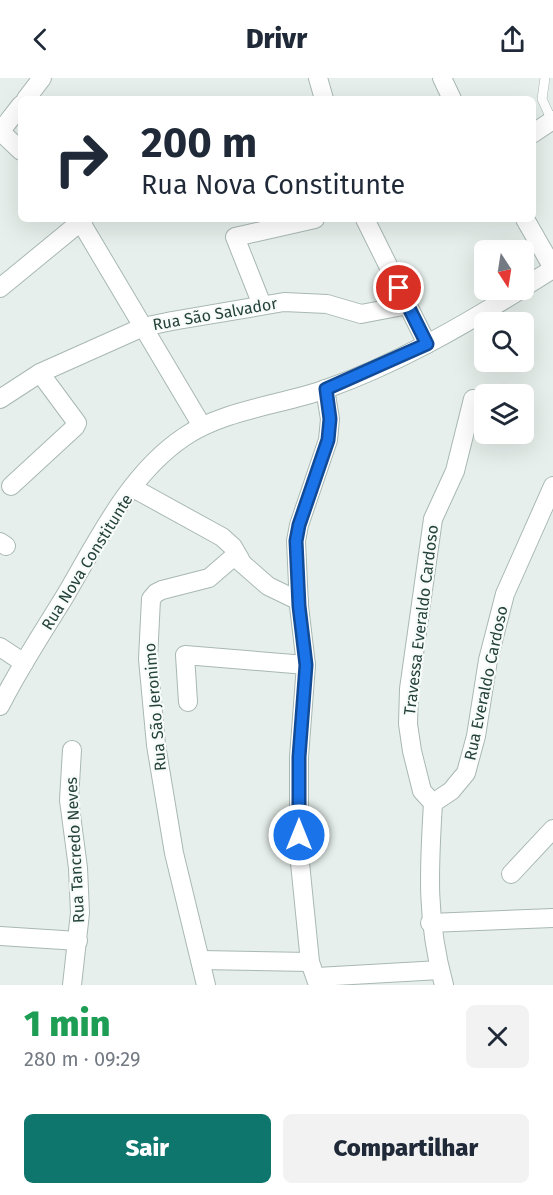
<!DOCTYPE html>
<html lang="pt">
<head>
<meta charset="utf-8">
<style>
	:root { --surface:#fff; --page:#f2f2f3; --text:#1f2937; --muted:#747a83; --accent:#0f766e }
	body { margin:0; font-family:"Fira Sans",sans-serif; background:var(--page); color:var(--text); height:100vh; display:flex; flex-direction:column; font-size:22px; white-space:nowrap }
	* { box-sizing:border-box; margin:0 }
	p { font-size:20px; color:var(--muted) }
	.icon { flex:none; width:33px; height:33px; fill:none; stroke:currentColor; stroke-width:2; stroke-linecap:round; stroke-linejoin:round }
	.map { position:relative; height:907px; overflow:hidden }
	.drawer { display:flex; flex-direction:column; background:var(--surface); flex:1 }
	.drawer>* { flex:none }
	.banner { position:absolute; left:18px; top:18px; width:518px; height:126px; border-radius:9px; box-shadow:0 6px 24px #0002; background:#fff; color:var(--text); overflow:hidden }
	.needle { width:39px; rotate:168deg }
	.controls { position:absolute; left:474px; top:162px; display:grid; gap:12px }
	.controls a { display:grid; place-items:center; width:60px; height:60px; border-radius:9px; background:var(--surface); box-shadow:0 6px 24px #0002; font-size:30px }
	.pin { position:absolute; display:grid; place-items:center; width:51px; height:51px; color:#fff; margin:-26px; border:3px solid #fff; border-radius:50%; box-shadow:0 2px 6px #0007 }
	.me { position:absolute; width:66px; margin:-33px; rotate:0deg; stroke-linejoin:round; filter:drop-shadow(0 0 4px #0008) }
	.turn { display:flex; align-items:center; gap:21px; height:126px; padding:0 24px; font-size:27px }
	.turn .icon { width:78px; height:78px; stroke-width:2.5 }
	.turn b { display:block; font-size:42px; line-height:51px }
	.round { display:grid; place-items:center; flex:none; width:63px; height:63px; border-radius:9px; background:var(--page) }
	.overview { display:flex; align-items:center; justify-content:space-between; height:102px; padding:0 24px }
	h1 { font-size:36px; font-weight:800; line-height:45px; color:#1e9e55 }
	.button { display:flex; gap:12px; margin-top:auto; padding:12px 24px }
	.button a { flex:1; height:69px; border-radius:9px; background:var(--accent); color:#fff; font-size:24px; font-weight:800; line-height:69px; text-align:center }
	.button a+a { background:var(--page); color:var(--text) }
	header { display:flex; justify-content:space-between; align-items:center; height:78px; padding:0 24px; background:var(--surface); font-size:27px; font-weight:800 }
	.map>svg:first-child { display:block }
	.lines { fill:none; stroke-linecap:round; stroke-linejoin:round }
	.lane-casing { stroke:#a8b8b2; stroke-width:10 }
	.street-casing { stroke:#a8b8b2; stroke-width:20 }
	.lane { stroke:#fff; stroke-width:9 }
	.street { stroke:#fff; stroke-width:18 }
	.route-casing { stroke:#114b97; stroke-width:15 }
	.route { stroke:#1a73e8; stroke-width:10 }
	.labels { text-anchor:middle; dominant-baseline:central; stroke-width:4.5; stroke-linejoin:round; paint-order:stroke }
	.street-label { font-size:16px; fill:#24423a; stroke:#f7fbf9 }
</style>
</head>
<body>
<header><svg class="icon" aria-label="back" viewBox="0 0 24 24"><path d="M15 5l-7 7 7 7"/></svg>Drivr<svg class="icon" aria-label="share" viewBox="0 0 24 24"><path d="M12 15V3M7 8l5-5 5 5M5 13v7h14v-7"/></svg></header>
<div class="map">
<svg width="553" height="907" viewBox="0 0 553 907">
	<rect width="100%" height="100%" fill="#e6efeb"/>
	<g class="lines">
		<defs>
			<path id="lane" d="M545,0L542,21L552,43"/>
			<g id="street">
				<path d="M318,0L324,21"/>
				<path d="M442,0L452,21"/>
				<path d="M26,21L42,0"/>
				<path d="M0,53L21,73"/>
				<path d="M0,54L21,27"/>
				<path d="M532,56L553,42"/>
				<path d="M79,141L202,348"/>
				<path d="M365,141L427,266"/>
				<path d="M525,141L553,190"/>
				<path d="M524,209L553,191"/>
				<path d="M0,210L84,141"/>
				<path d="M262,227L235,159L315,141"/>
				<path d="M0,321L40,295L143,249L172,243L284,224L327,226L361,236L408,227"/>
				<path d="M11,408L75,349L77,345L40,295"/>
				<path d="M133,410L222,459L233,469L240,481"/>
				<path d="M0,464L6,468"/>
				<path d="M0,569L24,585"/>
				<path d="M188,624L185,577L306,587"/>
				<path d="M0,628C19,590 43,554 65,518C98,462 129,396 184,359C223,332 281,327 326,311C394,287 459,250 520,212"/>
				<path d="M433,725L422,713L412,673L408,646L409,611L433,441L455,393L473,321"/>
				<path d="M433,725L451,713L466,695L476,658L488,582L505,516L553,408"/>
				<path d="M433,725C429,791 426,842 444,907"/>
				<path d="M511,796L553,751"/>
				<path d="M430,845L553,840"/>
				<path d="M0,858L78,863"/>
				<path d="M201,882L310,884"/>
				<path d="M317,899L440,892"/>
				<path d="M72,907L80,835L78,790L69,722L72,672"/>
				<path d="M206,907L174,775L156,667L148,581L151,521L156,515L162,512L209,500L231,481L236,480L268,508L299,523"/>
				<path d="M318,907L310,884L299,775V679L306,587L299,528L296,463L299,447L328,362L330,341L325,311"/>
			</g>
		</defs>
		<use href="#lane" class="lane-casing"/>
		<use href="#street" class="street-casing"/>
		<use href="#lane" class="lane"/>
		<use href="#street" class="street"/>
	</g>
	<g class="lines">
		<defs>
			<path id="route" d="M299,757V679L306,587L299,528L296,463L299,447L328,362L330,341L326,311L427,266L399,210"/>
		</defs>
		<use href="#route" class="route-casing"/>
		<use href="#route" class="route"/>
	</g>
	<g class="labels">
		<g class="street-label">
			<text transform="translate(215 236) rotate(-10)">Rua São Salvador</text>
			<text transform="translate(87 484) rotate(-58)">Rua Nova Constitunte</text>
			<text transform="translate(421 542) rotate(-83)">Travessa Everaldo Cardoso</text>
			<text transform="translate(486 605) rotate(-78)">Rua Everaldo Cardoso</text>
			<text transform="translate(155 629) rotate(-95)">Rua São Jeronimo</text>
			<text transform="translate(75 772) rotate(-93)">Rua Tancredo Neves</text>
		</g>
	</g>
</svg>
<div class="controls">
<a><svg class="needle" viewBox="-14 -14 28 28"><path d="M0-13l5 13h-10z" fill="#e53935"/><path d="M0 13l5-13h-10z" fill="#747a83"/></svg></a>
<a><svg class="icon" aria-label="search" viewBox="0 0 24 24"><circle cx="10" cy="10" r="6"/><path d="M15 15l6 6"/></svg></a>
<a><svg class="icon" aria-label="layers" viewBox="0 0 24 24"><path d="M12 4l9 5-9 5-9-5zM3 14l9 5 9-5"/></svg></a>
</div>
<div class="pin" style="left:399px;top:210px;background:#d93025"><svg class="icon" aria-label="arrive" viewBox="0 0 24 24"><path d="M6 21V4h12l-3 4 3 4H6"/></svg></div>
<svg class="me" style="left:299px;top:757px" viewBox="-20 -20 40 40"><circle r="17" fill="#1a73e8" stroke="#fff" stroke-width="3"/><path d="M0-11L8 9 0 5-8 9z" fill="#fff"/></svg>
<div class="banner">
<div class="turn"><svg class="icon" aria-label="right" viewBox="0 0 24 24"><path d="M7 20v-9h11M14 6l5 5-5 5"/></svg><div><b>200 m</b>Rua Nova Constitunte</div></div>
</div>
</div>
<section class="drawer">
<div class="overview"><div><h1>1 min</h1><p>280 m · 09:29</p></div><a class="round"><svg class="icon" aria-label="close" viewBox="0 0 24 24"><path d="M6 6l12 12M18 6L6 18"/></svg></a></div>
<div class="button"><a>Sair</a><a>Compartilhar</a></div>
</section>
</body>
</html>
